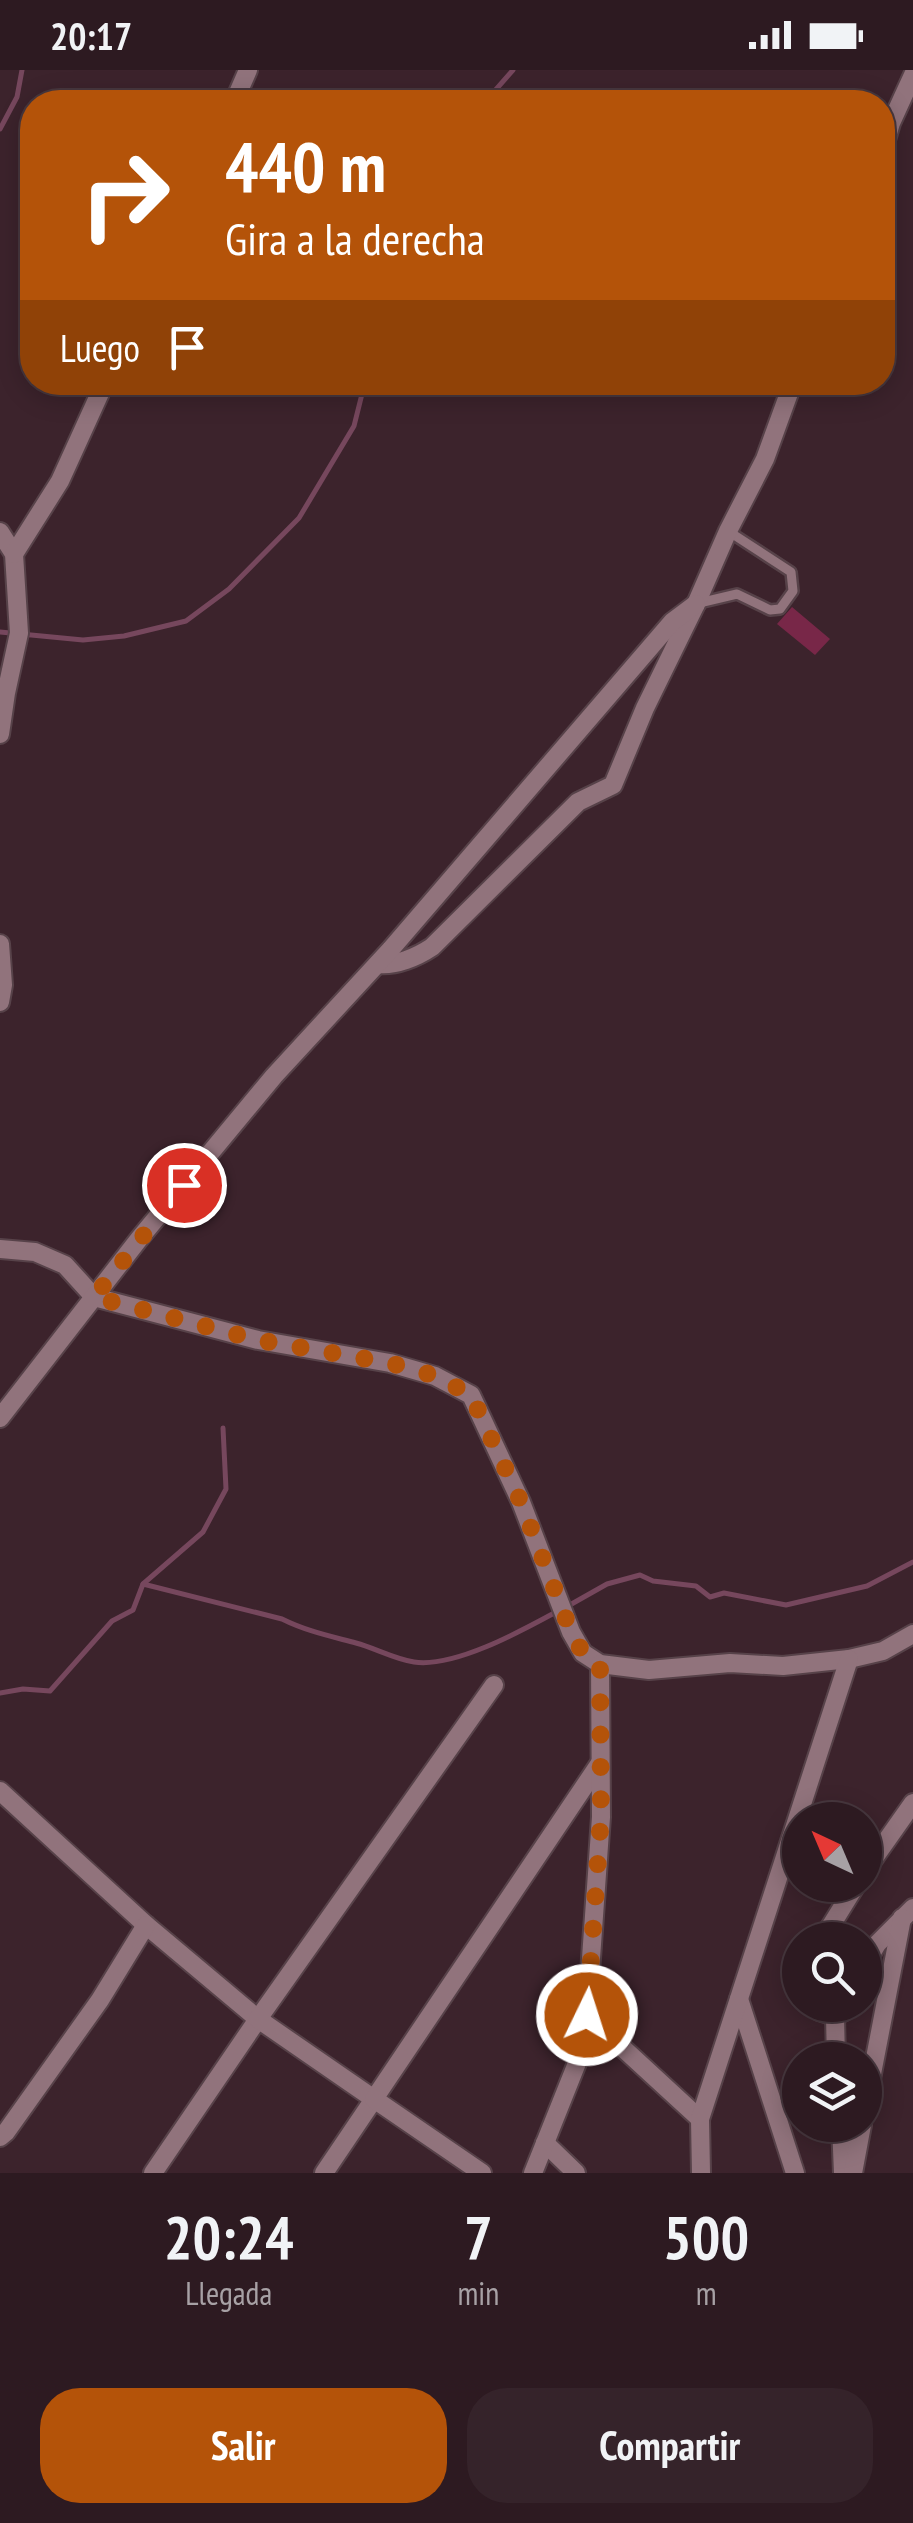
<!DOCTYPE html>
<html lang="es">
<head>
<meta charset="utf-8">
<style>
	:root { --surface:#2d1a21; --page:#35232a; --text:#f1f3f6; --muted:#a7a1a5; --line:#48383f; --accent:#b45309 }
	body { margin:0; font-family:"PT Sans Narrow",sans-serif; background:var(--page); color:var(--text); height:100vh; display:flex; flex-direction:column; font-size:38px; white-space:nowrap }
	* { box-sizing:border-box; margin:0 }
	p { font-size:32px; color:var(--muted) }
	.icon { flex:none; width:55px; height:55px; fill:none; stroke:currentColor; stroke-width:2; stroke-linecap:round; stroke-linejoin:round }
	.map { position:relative; height:2103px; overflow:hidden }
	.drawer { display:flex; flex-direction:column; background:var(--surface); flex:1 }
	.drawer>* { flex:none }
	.top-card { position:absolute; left:20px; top:20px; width:875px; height:305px; border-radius:40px; box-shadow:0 5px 25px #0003,0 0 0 2px var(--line); background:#b45309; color:#fff; overflow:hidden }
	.needle { width:65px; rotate:316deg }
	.fabs { position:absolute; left:782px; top:1732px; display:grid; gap:20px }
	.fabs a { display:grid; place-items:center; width:100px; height:100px; border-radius:50%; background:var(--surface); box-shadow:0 5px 25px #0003,0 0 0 2px var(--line); font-size:50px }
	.pin { position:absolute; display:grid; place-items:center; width:85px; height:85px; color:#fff; margin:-42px; border:5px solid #fff; border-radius:50%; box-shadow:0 2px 10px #0007 }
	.me { position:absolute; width:110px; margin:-55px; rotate:4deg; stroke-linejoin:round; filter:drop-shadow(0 0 8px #0008) }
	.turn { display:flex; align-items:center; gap:35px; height:210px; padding:0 40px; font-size:45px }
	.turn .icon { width:130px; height:130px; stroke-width:2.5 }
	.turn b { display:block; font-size:70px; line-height:85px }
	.then { display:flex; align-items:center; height:95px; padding:0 40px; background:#0003; gap:20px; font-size:38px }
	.eta { display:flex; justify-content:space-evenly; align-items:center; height:170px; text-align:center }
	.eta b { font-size:60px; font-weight:700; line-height:70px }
	.cta { display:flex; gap:20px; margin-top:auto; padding:20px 40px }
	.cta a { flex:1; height:115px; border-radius:40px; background:var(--accent); color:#fff; font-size:40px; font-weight:700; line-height:115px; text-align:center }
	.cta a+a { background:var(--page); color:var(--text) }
	.status { display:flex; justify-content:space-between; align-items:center; height:70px; padding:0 50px; background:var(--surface); direction:ltr }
	.status svg { height:28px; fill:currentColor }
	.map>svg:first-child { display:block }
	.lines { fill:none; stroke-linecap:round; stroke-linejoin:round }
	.stream { stroke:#76475d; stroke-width:5 }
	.building { fill:#782748 }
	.service-casing { stroke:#574249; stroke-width:14 }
	.minor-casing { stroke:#574249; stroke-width:22 }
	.service { stroke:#91737c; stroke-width:9 }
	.minor { stroke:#91737c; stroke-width:18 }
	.route { stroke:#b45309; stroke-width:18; stroke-dasharray:0 32.4 }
</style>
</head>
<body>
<div class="status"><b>20:17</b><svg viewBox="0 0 49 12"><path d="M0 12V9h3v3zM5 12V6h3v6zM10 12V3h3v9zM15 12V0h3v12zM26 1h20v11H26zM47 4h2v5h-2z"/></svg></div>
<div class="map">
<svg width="913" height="2103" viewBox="0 0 913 2103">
	<rect width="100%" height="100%" fill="#3c232c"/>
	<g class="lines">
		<g class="stream">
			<path d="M485,32L513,0"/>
			<path d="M0,59L17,27L22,0"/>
			<path d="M0,562L83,570L124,566L186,551L229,519L299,448L354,356L365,312"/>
			<path d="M143,1514L282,1549C306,1561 330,1566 356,1573C375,1578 394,1589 414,1592C455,1598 523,1560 558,1541"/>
			<path d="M568,1536L607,1514L640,1505L653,1511L696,1516L710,1527L724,1523L786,1535L867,1516L913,1492"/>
			<path d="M0,1623L23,1619L50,1621L112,1551L133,1540L143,1514L203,1462L226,1419L223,1358"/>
		</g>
	</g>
	<path class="building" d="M792,537L830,569L815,585L777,554Z"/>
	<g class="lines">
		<defs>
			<path id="service" d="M699,533L737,524L770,540L780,539L793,521L791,502L728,461"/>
			<g id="minor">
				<path d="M234,32L248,0"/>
				<path d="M882,83L891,53L913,5"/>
				<path d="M0,462L14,484L19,563L6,623L0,664"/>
				<path d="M14,484L60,411L105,312"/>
				<path d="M0,874L3,915L0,932"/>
				<path d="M378,894C396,896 417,887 432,877L578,732L613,715L645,638L696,534L728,461L765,389L793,312"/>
				<path d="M0,1179L35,1182L65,1195L94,1227L258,1270L390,1293L435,1306L471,1325L521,1432L571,1562L583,1583L600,1594L649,1600L730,1593L783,1596L849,1589L883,1581L913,1564"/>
				<path d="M0,1348L139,1169L274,1006L391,879L672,552L696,534"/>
				<path d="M0,1721L146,1855L258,1949L153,2103"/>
				<path d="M865,1801L913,1733"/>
				<path d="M822,1870L856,1815"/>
				<path d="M865,1894L877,1874L913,1838"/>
				<path d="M739,1929L795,2103"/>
				<path d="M814,1935L819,1941L835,1946L845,1941L848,1935"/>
				<path d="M587,1945L700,2049"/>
				<path d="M835,1946L836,1990"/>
				<path d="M865,2040L902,1848"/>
				<path d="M841,2055L843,2103"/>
				<path d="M0,2067L6,2062L100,1930L146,1855"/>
				<path d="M545,2073L576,2103"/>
				<path d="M324,2103L374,2029L258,1949L494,1615"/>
				<path d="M482,2103L374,2029L600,1693"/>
				<path d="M533,2103L585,1973L601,1747L600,1594"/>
				<path d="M701,2103L700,2049L849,1589"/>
				<path d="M853,2103L862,2055"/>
			</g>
		</defs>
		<use href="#service" class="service-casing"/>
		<use href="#minor" class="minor-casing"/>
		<use href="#service" class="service"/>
		<use href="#minor" class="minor"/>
	</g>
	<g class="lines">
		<path class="route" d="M184,1115L94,1227L258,1270L390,1293L436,1306L471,1325L521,1432L571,1562L583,1583L600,1594L601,1747L587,1945"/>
	</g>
</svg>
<div class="fabs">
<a><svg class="needle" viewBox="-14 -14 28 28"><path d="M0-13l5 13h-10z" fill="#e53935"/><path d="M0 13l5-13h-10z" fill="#a7a1a5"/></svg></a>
<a><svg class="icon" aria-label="search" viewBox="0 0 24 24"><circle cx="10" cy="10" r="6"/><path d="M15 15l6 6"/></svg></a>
<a><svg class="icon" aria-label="layers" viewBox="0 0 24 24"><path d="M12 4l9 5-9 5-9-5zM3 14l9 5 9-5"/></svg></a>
</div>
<div class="pin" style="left:184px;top:1115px;background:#d93025"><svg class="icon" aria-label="arrive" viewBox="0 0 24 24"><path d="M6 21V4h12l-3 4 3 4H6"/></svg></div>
<svg class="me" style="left:587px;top:1945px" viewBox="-20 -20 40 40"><circle r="17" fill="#b45309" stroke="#fff" stroke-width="3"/><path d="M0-11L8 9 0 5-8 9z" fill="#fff"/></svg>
<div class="top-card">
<div class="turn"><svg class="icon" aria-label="right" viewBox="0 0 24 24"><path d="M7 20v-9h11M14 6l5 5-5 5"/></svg><div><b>440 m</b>Gira a la derecha</div></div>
<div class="then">Luego<svg class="icon" aria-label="arrive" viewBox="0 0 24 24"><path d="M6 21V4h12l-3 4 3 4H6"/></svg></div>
</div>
</div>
<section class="drawer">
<div class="eta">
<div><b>20:24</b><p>Llegada</p></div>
<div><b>7</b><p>min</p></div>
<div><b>500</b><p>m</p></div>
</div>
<div class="cta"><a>Salir</a><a>Compartir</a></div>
</section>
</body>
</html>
